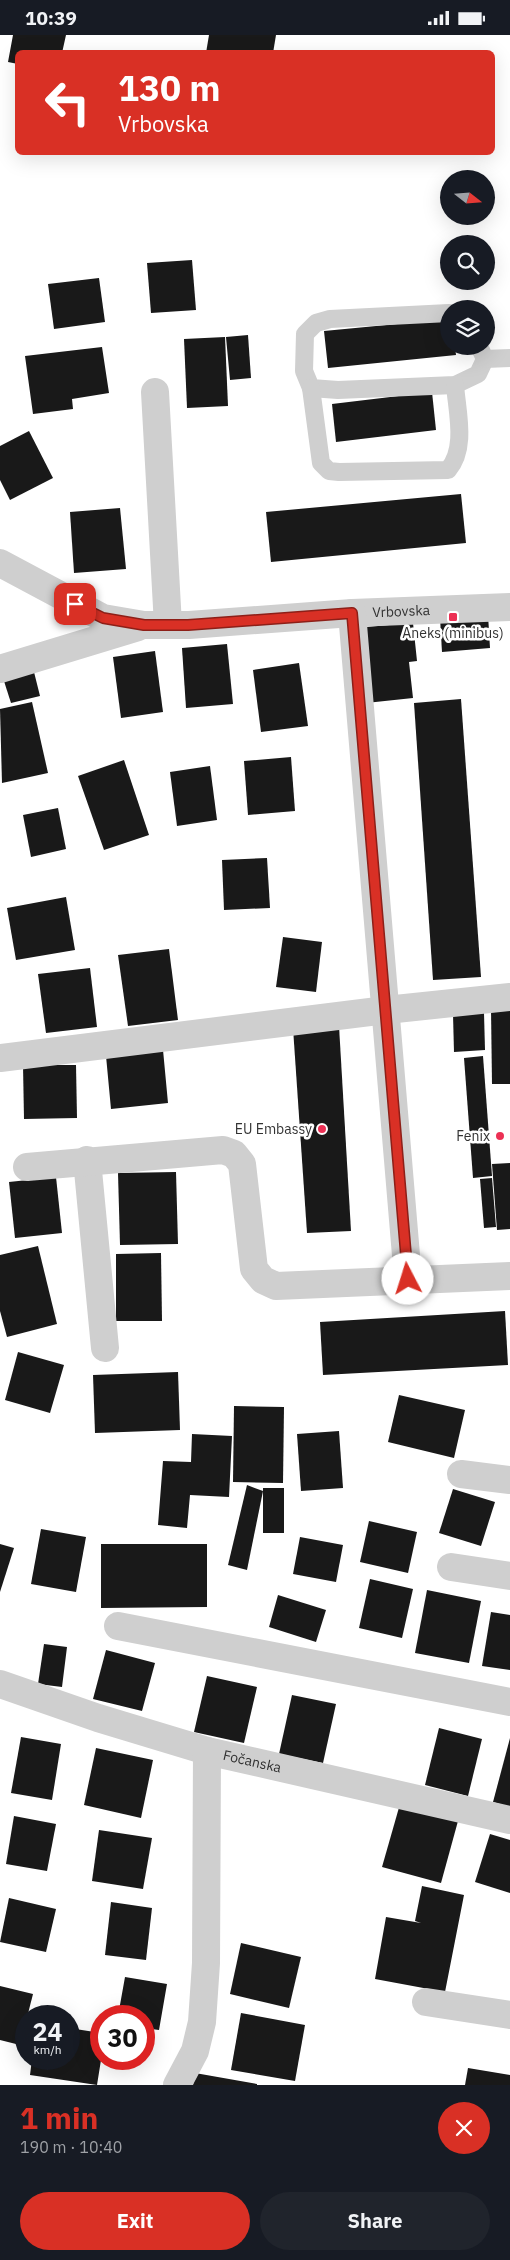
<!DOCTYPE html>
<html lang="en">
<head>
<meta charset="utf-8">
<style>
	:root { --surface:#171b24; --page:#20242c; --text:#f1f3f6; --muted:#9ea1a6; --accent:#d93025 }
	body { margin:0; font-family:"IBM Plex Sans",sans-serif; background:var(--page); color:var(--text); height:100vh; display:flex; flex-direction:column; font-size:19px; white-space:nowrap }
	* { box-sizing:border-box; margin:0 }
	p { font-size:16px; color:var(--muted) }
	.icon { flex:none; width:28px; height:28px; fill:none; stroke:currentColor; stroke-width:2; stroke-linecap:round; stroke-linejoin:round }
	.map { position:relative; height:2050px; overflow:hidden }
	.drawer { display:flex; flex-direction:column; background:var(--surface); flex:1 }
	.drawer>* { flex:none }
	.top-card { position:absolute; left:15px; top:15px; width:480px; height:105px; border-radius:8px; box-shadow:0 5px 20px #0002; background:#d93025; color:#fff; overflow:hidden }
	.needle { width:32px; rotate:107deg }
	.buttons { position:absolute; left:440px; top:135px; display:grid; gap:10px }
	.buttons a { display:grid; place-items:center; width:55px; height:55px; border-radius:50%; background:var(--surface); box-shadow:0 5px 20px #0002; font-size:25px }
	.speed { position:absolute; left:15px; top:1970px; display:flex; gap:10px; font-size:25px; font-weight:700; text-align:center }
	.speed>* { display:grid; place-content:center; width:65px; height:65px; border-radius:50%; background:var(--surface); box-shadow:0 5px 20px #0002; line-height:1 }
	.speed small { font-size:12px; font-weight:400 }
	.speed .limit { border:8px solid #d22; background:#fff; color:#111 }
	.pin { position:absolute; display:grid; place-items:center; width:42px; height:42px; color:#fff; margin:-21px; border-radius:10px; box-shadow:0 2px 8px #0006 }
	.me { position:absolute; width:55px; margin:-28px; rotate:355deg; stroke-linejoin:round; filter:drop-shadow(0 0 4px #0008) }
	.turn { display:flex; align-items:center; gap:18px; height:105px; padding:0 20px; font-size:22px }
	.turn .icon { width:65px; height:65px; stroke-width:2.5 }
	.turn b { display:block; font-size:35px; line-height:42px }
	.round { display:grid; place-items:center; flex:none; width:52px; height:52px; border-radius:26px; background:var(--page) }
	.head { display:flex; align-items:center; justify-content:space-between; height:85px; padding:0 20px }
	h1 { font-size:30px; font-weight:800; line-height:38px; color:var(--accent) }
	.action { display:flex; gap:10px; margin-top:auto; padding:10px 20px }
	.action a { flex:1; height:58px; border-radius:30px; background:var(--accent); color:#fff; font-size:20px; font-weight:800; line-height:58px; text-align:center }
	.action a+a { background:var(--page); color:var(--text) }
	.status { display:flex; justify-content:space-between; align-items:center; height:35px; padding:0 25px; background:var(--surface); direction:ltr }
	.status svg { height:14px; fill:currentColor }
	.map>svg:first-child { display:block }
	.building { fill:#191919 }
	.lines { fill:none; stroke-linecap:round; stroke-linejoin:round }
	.lane { stroke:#cfcfcf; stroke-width:18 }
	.street { stroke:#cfcfcf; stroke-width:28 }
	.route-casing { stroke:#8d1f18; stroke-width:12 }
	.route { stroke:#d93025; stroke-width:9 }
	.poi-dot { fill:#ec3054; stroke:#fff; stroke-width:2 }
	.labels { text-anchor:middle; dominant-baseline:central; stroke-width:5; stroke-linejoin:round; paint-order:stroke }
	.street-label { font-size:14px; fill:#323232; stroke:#fff }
	.poi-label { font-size:14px; fill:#323232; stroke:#fff; text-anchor:end }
</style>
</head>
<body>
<div class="status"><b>10:39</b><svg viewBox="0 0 49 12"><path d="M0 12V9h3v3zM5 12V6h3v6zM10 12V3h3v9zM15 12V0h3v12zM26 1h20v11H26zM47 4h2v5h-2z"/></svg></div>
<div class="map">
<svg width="510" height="2050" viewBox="0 0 510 2050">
	<rect width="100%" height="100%" fill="#fff"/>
	<g class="building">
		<path d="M13,0H66L62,18H18V29L8,27Z"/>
		<path d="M209,0H276L273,18H206Z"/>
		<path d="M192,225L196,275L151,278L147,228Z"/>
		<path d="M99,243L105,287L54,294L48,249Z"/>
		<path d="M449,284V311H455L456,320L328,333L324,296Z"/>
		<path d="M248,300L251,343L230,345L226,302Z"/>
		<path d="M225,302L228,371L187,373L184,304Z"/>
		<path d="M102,312L109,358L72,364L73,374L33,379L25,321Z"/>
		<path d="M432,357L436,395L336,407L332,369Z"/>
		<path d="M29,396L53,443L10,465L0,445V411Z"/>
		<path d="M461,459L466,508L271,527L266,477Z"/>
		<path d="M120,473L126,534L74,538L70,477Z"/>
		<path d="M488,580L490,613L442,617L440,583Z"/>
		<path d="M413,588L417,626L409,627L413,663L366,668V592Z"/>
		<path d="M227,609L233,669L186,673L182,613Z"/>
		<path d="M155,616L163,677L121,683L113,622Z"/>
		<path d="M299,628L308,691L261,697L253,635Z"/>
		<path d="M33,633L40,661L11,668L3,643Z"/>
		<path d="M461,664L481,942L433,945L414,668Z"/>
		<path d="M32,667L48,738L2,748L0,674Z"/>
		<path d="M291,722L295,776L248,780L244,726Z"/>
		<path d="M124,725L149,800L104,815L78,741Z"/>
		<path d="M210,731L217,785L177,791L170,737Z"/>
		<path d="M58,773L66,814L31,822L23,780Z"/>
		<path d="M267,823L270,873L224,875L222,825Z"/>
		<path d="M66,862L75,915L16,925L7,873Z"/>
		<path d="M283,902L322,907L316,957L276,952Z"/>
		<path d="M169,914L178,985L128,991L118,920Z"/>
		<path d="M90,933L97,992L46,998L38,939Z"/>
		<path d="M491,973H510V1049H492Z"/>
		<path d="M484,978L485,1015L454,1017L453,979Z"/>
		<path d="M339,991L351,1196L307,1198L293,993Z"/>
		<path d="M163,1015L168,1068L111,1074L106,1021Z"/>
		<path d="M483,1021L492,1141L473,1143L464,1023Z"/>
		<path d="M23,1030H76L77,1083L24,1084Z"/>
		<path d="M510,1128V1194L497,1195L492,1129Z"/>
		<path d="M176,1137L178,1209L120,1210L118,1138Z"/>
		<path d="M56,1142L62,1198L15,1203L9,1147Z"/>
		<path d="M492,1143L496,1192L484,1193L480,1144Z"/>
		<path d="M38,1211L57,1289L7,1302L0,1276V1220Z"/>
		<path d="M161,1218L162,1286H116V1219Z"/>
		<path d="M505,1276L508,1330L323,1340L320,1287Z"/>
		<path d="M18,1317L64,1330L50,1378L5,1365Z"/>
		<path d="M178,1337L180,1395L95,1398L93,1340Z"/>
		<path d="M399,1360L465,1375L454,1423L388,1407Z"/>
		<path d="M234,1371L284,1372L283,1448L233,1447Z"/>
		<path d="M339,1396L343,1453L301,1456L297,1399Z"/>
		<path d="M192,1399L232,1401L229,1462L190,1460L187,1493L158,1490L163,1426L191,1427Z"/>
		<path d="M247,1450L263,1456L247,1535L228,1530Z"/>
		<rect x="263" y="1453" width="21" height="45"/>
		<path d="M453,1454L495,1467L481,1511L439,1498Z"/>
		<path d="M369,1486L417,1497L408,1538L360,1527Z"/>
		<path d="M41,1494L86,1502L76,1557L31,1549Z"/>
		<path d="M300,1502L343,1510L336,1547L293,1539Z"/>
		<path d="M0,1509L14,1513L0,1557Z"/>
		<path d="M101,1509H207V1572L101,1573Z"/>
		<path d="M370,1544L413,1554L402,1603L359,1593Z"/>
		<path d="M427,1555L481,1566L469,1628L415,1618Z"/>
		<path d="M278,1560L326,1575L316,1607L269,1592Z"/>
		<path d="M491,1577L510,1580V1635L482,1631Z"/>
		<path d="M44,1609L67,1612L62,1652L38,1649Z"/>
		<path d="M106,1615L155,1628L142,1676L93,1664Z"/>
		<path d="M207,1641L257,1652L244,1708L194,1697Z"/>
		<path d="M292,1660L336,1669L323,1728L279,1719Z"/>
		<path d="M439,1693L482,1704L468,1761L425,1750Z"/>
		<path d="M21,1702L61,1709L52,1765L11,1758Z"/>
		<path d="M510,1703V1772L493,1767Z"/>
		<path d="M96,1713L153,1725L141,1783L84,1770Z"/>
		<path d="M400,1769L458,1786L441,1848L382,1832Z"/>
		<path d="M14,1781L56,1789L47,1836L6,1829Z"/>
		<path d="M99,1795L152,1803L143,1854L92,1846Z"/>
		<path d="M490,1799L510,1805V1858L475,1847Z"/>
		<path d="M422,1851L464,1860L445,1957L375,1944L386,1882L421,1888L415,1886Z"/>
		<path d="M9,1863L56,1874L46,1917L0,1907Z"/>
		<path d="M111,1867L152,1873L146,1925L105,1920Z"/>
		<path d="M241,1908L301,1922L289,1973L230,1959Z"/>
		<path d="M125,1942L167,1949L159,1995L144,1993V1981H118Z"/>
		<path d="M0,1951L33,1959L20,2010L0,2005Z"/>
		<path d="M241,1978L305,1990L295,2046L231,2035Z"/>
		<path d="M69,1993L101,1998V2025L97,2050L30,2040L32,2024H69Z"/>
		<path d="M468,2033L510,2040V2050H465Z"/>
		<path d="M195,2038L257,2049V2050H193Z"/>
	</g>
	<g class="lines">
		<g class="lane">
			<path d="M449,278L330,284L316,288L305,299L304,336L311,353L338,355L455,350L478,339L485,324L479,311"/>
			<path d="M485,324L510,323"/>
			<path d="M311,353L321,428L329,436L339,437L448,435C467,413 457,377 455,350"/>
		</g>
		<g class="street">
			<path d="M155,357L168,590"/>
			<path id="s1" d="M0,528L103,583L144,590H189L352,578L510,572"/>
			<path d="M352,578L408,1244"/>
			<path d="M0,634L138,592"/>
			<path d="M0,1023L386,975L510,962"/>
			<path d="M87,1125L105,1313"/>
			<path d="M27,1132L223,1115L234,1119L242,1129L254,1234L263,1245L276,1251L510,1241"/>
			<path d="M461,1439L510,1445"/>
			<path d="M451,1532L510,1541"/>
			<path d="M118,1591L510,1667"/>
			<path id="s2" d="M0,1649L98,1683L207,1716L510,1785"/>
			<path d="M426,1967L510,1980"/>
			<path d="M177,2050L195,2016L202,1987L206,1928L207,1716"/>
		</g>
	</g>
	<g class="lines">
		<defs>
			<path id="route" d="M75,569L103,583L144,590H188L352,578L408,1244"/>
		</defs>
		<use href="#route" class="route-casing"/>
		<use href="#route" class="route"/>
	</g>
	<g class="poi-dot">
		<rect x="448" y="577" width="10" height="10" rx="2.5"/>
		<circle cx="322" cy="1094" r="5"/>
		<circle cx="500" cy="1101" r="5"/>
	</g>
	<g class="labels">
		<g class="street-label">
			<text stroke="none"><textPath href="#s1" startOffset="416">Vrbovska</textPath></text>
			<text stroke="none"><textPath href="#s2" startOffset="264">Fočanska</textPath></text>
		</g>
		<g class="poi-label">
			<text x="453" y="598" text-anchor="middle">Aneks (minibus)</text>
			<text x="312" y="1094">EU Embassy</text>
			<text x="490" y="1101">Fenix</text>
		</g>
	</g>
</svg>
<div class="buttons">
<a><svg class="needle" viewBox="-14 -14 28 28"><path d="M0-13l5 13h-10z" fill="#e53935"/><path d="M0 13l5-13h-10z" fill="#9ea1a6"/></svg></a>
<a><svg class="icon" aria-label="search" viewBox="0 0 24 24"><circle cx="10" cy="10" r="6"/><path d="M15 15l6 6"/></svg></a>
<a><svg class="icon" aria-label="layers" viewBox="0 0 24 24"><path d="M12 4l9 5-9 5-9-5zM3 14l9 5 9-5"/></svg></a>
</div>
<div class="speed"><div>24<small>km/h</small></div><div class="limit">30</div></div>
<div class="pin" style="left:75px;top:569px;background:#d93025"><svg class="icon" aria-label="arrive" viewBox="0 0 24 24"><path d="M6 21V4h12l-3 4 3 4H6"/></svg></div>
<svg class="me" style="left:408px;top:1244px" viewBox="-20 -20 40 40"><circle r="19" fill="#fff"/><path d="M0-13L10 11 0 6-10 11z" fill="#d93025"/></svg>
<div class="top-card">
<div class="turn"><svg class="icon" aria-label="left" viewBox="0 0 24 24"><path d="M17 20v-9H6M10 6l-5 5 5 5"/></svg><div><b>130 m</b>Vrbovska</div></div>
</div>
</div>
<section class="drawer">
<div class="head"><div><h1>1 min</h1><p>190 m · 10:40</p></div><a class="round" style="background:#d93025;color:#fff"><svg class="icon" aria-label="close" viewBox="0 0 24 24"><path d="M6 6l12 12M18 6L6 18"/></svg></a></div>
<div class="action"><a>Exit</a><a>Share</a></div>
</section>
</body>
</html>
